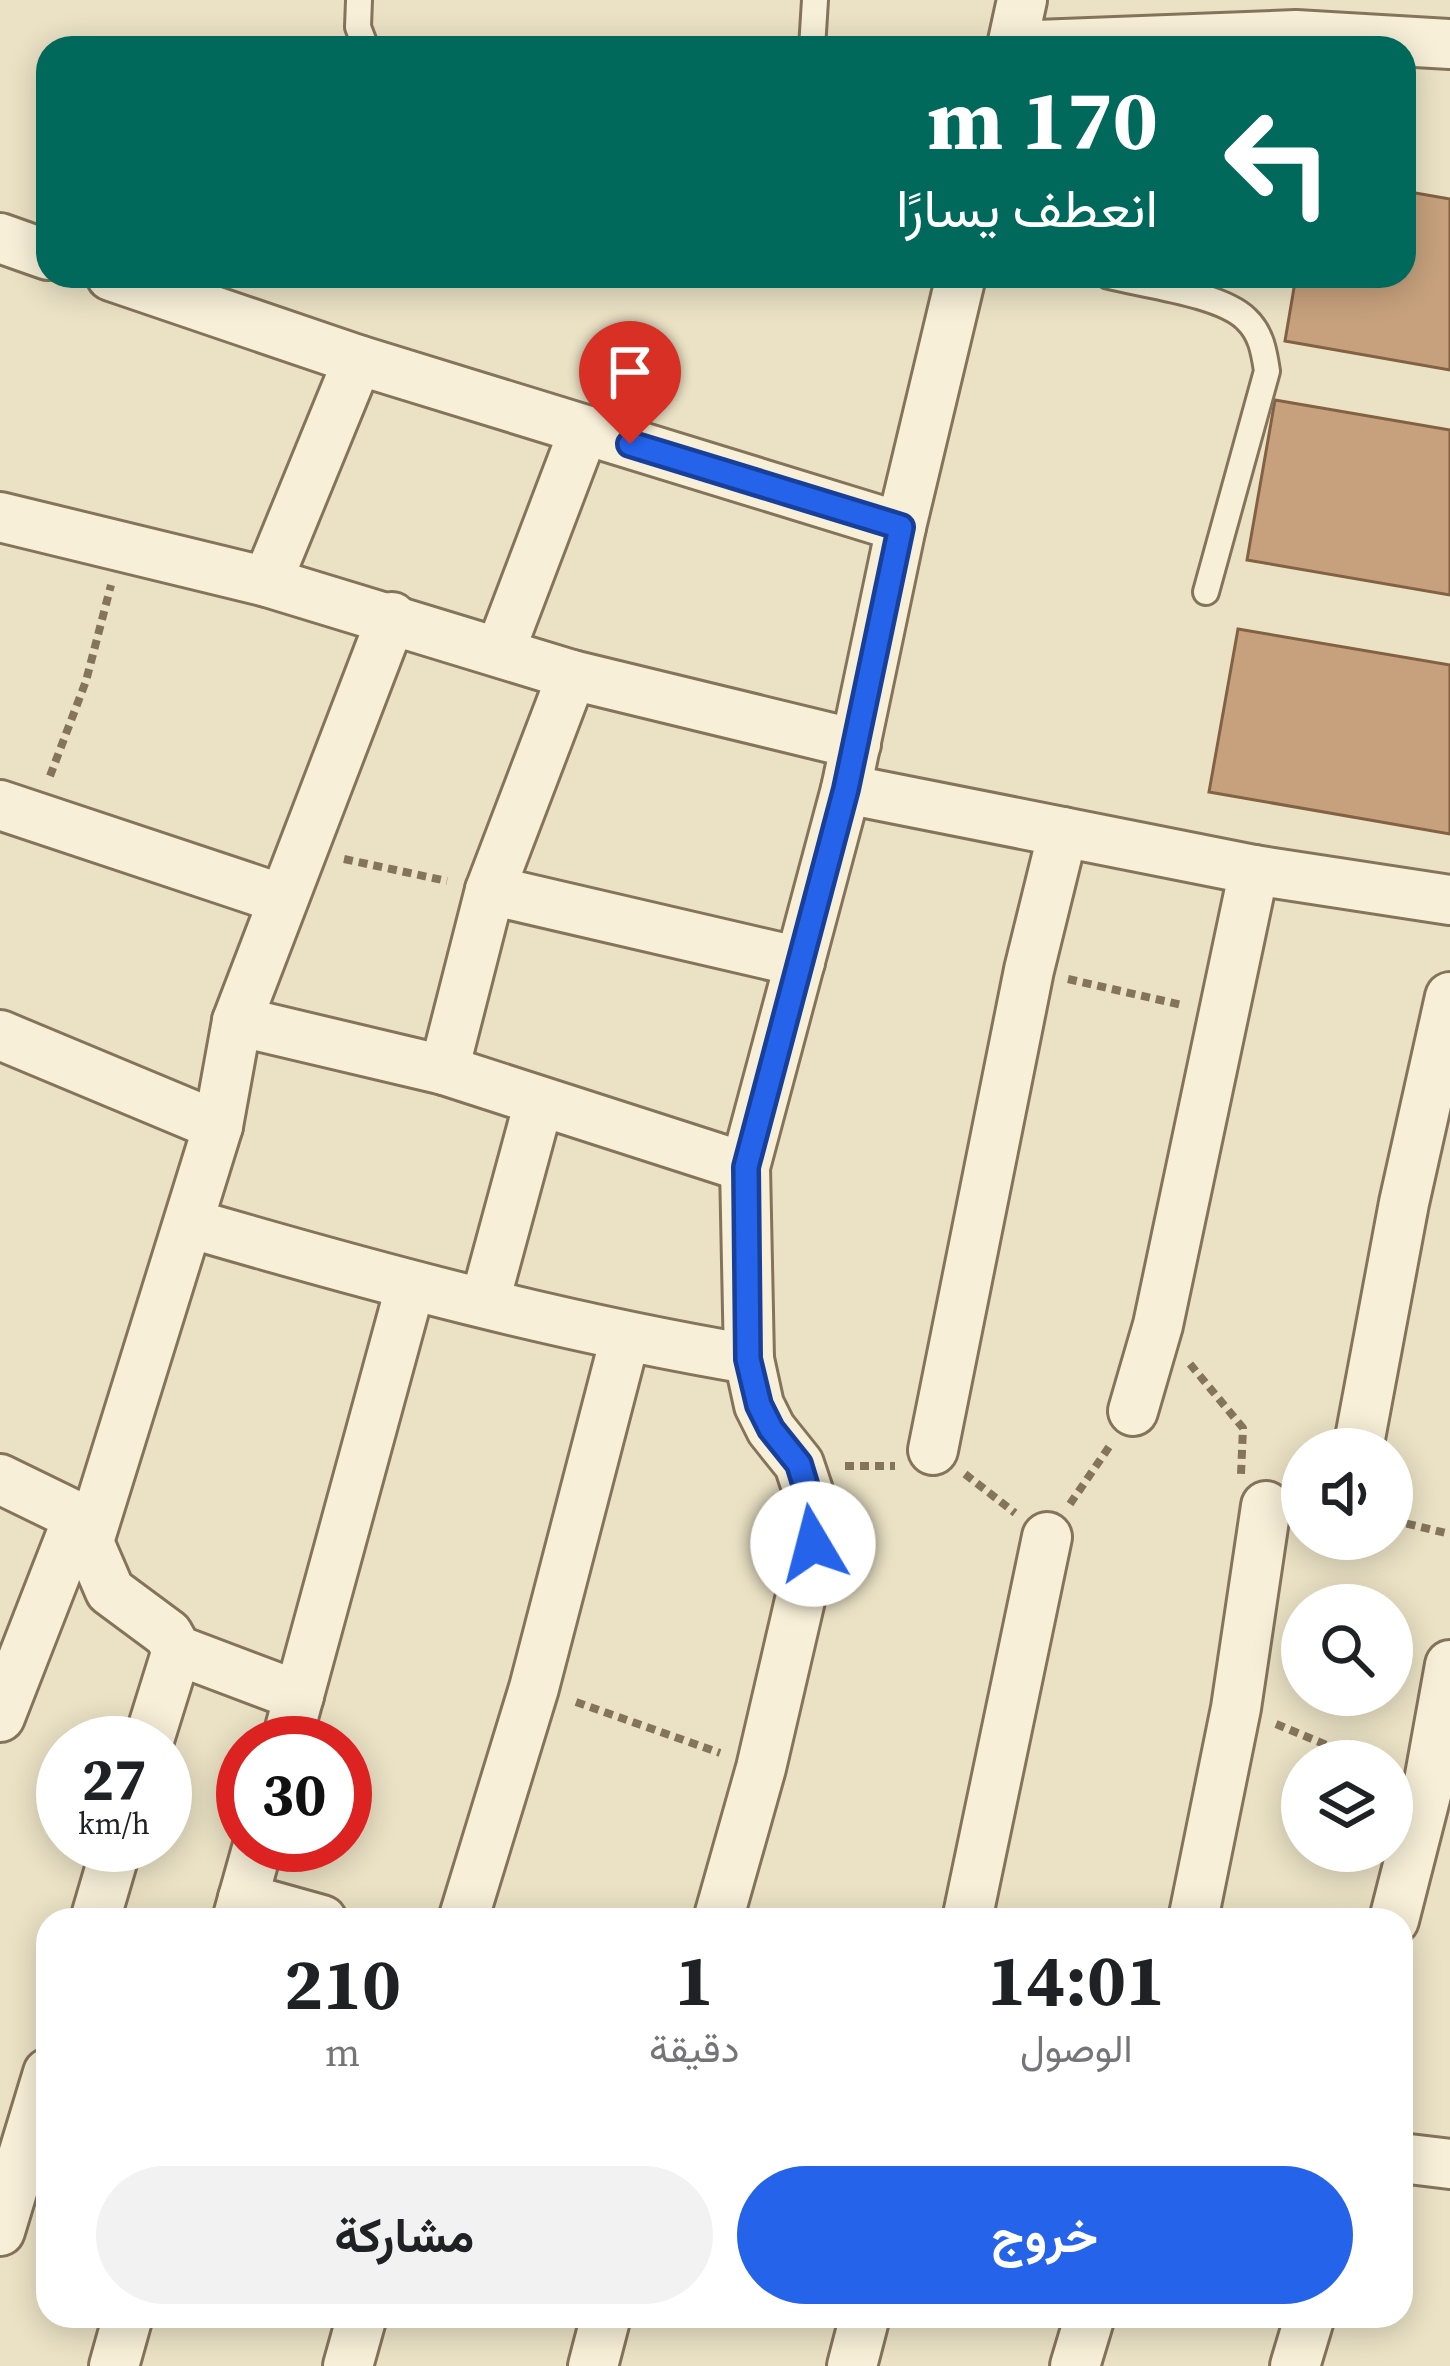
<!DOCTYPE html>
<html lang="ar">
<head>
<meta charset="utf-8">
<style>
	:root { --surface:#fff; --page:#f2f2f2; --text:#202124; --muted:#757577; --accent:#2563eb }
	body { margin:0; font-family:"Source Serif 4",Vazirmatn,serif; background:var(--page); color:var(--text); direction:rtl; height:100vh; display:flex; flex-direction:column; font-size:45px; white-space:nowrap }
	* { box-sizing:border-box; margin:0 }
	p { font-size:39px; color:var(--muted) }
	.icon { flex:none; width:66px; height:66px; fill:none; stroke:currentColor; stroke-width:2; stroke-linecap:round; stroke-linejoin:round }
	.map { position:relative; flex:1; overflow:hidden; direction:ltr }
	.panel { position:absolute; left:36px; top:1908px; width:1377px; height:420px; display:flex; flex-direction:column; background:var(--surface); border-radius:36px; box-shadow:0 6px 30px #0003; direction:rtl }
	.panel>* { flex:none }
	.banner { position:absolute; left:36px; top:36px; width:1380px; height:252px; border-radius:36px; box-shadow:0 6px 30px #0003; direction:rtl; background:#00695c; color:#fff; overflow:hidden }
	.controls { position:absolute; left:1281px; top:1428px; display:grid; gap:24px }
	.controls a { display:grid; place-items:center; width:132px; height:132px; border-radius:50%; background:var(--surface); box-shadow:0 6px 30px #0003; font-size:60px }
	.speed { position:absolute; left:36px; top:1716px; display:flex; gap:24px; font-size:60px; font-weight:700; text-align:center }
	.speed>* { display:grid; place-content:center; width:156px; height:156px; border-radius:50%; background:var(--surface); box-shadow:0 6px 30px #0003; line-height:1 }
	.speed small { font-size:30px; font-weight:400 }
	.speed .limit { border:18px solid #d22; background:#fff; color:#111 }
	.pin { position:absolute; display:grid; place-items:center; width:102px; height:102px; color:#fff; margin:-123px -51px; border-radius:50% 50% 50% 0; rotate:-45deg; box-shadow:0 0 12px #0007 }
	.pin .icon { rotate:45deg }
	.me { position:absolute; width:132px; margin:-66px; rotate:352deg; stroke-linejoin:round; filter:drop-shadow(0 0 9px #0008) }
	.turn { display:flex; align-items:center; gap:42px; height:252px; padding:0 60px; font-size:54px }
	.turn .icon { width:156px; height:156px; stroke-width:2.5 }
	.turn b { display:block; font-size:84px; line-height:102px }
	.eta { display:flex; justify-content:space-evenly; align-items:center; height:204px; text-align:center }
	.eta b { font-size:72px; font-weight:700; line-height:84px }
	.primary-button { display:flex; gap:24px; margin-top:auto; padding:24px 60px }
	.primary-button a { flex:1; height:138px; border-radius:72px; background:var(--accent); color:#fff; font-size:48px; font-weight:700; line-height:138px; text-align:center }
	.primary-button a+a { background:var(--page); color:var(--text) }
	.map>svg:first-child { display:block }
	.building { fill:#c7a17d; stroke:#836143; stroke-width:3 }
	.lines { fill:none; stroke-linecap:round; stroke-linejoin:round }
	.lane-casing { stroke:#85745c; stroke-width:30 }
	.street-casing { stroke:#85745c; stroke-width:54 }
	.path { stroke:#85745c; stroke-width:8; stroke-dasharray:9 6; stroke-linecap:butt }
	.lane { stroke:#f7efd7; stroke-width:24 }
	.street { stroke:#f7efd7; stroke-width:48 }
	.route-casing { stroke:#184099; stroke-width:30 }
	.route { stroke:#2563eb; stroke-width:21 }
</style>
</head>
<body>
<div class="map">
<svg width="1450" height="2366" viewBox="0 0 1450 2366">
	<rect width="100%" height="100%" fill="#ebe2c5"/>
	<g class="building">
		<path d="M1404,191L1450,199V370L1285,341L1296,276H1404Z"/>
		<path d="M1275,400L1450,430V595L1247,560Z"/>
		<path d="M1238,629L1450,665V834L1209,792Z"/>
	</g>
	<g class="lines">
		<defs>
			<g id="lane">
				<path d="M359,0L358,27L366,48"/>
				<path d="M812,48L815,0"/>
				<path d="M1109,276C1144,285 1221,294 1246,319C1261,333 1264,351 1267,371L1206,592"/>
			</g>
			<g id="street">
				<path d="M1022,0L1012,46L1296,35L1450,44"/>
				<path d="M0,238L48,255"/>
				<path d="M111,276L358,360L901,527"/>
				<path d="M0,517L267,582L572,675L856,744"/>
				<path d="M267,582L358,360"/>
				<path d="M500,651L584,430"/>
				<path d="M846,789L1254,870L1450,900"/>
				<path d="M0,805L282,899"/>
				<path d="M490,890L800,962"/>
				<path d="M237,1021L444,1070L745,1167"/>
				<path d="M0,1035L218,1126"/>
				<path d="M444,1070L490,890L572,675"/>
				<path d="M189,1223C374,1277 559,1327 749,1359"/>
				<path d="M485,1301L539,1102"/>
				<path d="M1133,1411L1158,1325L1254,870"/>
				<path d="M1358,1449L1404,1203L1450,997"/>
				<path d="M933,1450L1029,970L1063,832"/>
				<path d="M0,1479L78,1517L110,1591L168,1634L177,1650L299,1696"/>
				<path d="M90,1538L218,1126L237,1021L392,617"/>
				<path d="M0,1717L78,1517"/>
				<path d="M148,1743L177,1650"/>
				<path d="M286,1743L410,1288"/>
				<path d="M243,1898L322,1920"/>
				<path d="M95,1920L117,1845"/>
				<path d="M237,1920L258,1845"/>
				<path d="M463,1920L534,1688L625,1338"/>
				<path d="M718,1920L761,1768L813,1544L810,1497L799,1464L771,1429L759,1405L749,1359L745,1167L846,789L901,527L961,276"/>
				<path d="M967,1920L1047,1537"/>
				<path d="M1193,1920L1236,1708L1266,1506"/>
				<path d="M1394,1920L1428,1787L1450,1665"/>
				<path d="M1401,2158L1450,2164"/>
				<path d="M0,2231L48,2073"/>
				<path d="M114,2366L128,2316"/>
				<path d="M348,2366L362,2316"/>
				<path d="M593,2366L606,2316"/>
				<path d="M852,2366L865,2316"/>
				<path d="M1075,2366L1090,2316"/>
				<path d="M1295,2366L1310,2316"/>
			</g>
		</defs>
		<use href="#lane" class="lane-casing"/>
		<use href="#street" class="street-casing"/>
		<g class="path">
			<path d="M50,776L86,681L111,585"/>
			<path d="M344,859L447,881"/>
			<path d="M1068,979L1182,1005"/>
			<path d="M1190,1364L1243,1428L1241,1474"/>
			<path d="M845,1466H895"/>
			<path d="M965,1474L1015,1513"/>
			<path d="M1070,1504L1109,1447"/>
			<path d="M1392,1520L1450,1534"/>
			<path d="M576,1702L720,1753"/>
			<path d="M1276,1724L1365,1761"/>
		</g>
		<use href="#lane" class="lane"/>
		<use href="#street" class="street"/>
	</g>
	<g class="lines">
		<defs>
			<path id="route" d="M630,444L901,527L846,789L746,1167L748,1359L759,1405L771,1429L799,1464L809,1497L813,1544"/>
		</defs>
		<use href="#route" class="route-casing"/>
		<use href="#route" class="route"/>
	</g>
</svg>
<div class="controls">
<a><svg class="icon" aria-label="sound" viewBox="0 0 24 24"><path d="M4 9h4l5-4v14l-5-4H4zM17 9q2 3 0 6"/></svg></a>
<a><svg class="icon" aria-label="search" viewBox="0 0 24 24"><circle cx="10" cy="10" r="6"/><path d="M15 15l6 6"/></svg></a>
<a><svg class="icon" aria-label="layers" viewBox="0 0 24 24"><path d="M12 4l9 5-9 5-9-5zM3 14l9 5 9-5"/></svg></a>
</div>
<div class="speed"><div>27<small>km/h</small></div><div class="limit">30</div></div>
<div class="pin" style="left:630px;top:444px;background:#d93025"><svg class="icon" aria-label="arrive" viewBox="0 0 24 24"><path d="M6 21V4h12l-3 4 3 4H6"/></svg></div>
<svg class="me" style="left:813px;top:1544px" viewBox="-20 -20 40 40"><circle r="19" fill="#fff"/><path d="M0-13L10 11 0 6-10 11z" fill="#2563eb"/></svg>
<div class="banner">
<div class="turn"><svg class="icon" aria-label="left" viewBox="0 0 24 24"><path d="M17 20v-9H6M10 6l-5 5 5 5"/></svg><div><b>170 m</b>انعطف يسارًا</div></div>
</div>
<section class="panel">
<div class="eta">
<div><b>14:01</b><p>الوصول</p></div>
<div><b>1</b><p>دقيقة</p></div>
<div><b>210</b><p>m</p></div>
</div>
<div class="primary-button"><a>خروج</a><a>مشاركة</a></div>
</section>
</div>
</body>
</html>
